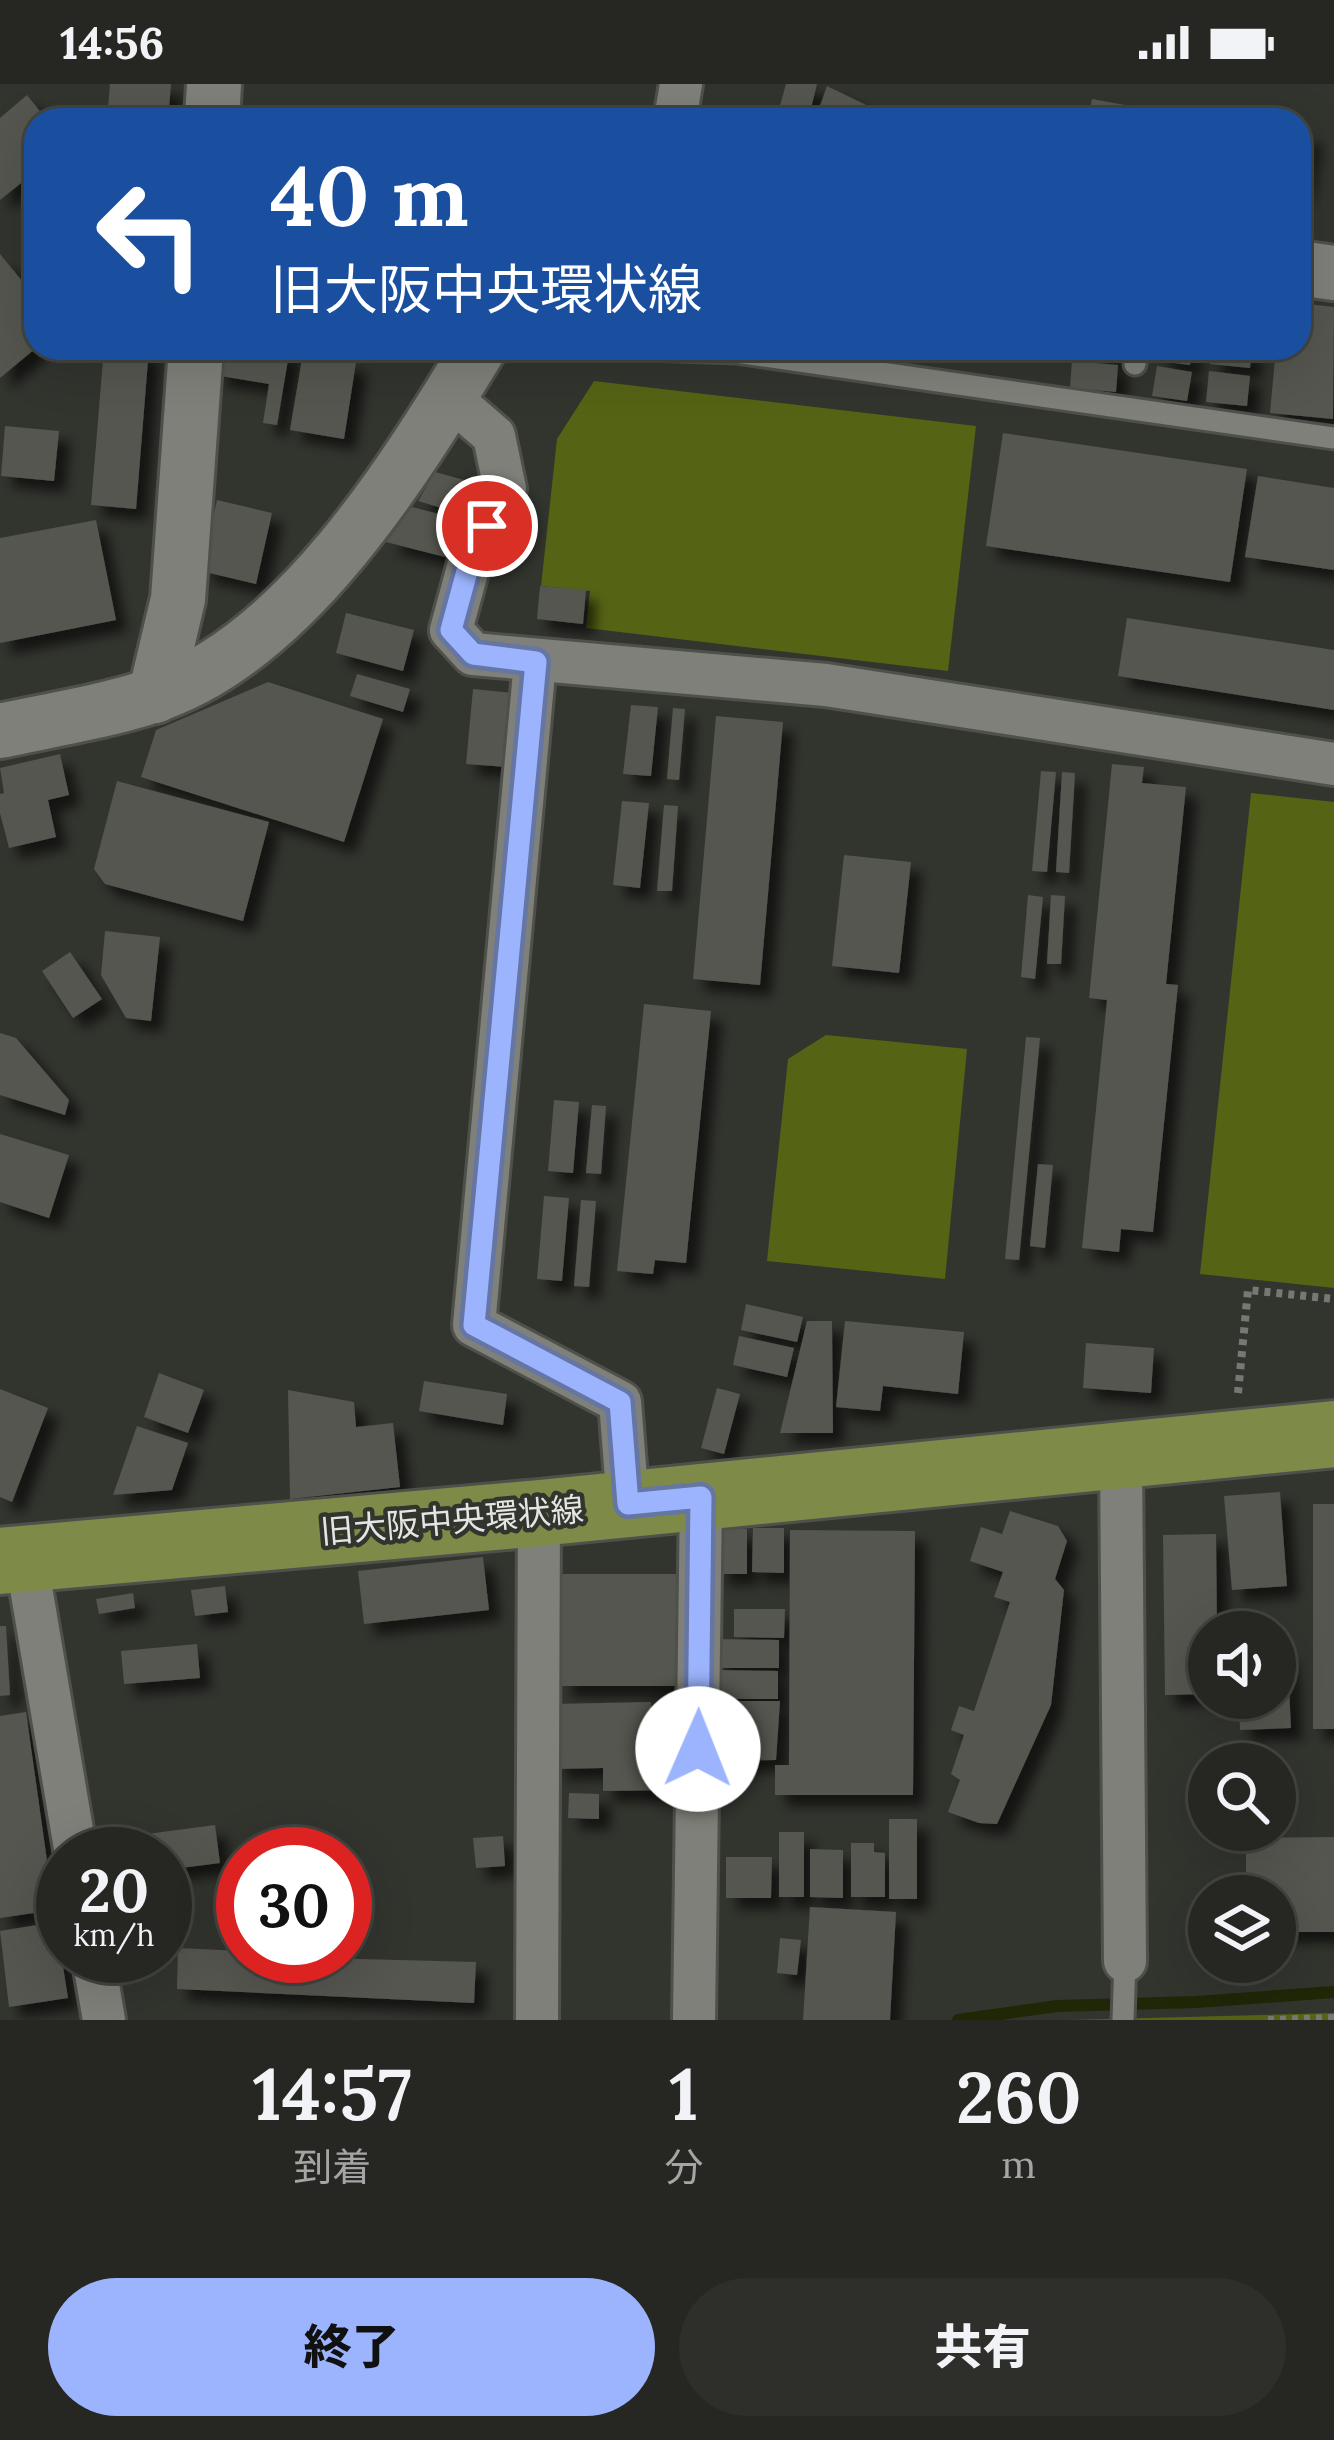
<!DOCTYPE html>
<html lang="ja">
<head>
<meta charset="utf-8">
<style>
	:root { --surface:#262722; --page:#2e2f2a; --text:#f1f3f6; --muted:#a4a5a5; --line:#424440; --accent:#9cb4fd }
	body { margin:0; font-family:Lora,"Noto Sans JP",serif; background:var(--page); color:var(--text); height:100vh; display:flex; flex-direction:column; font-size:45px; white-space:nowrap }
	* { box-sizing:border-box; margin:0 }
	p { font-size:39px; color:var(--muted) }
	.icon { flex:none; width:66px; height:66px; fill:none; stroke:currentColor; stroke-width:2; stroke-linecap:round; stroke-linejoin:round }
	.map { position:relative; height:1936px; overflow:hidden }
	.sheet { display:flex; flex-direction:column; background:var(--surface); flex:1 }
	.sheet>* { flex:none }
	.hud { position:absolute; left:24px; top:24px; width:1287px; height:252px; border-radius:36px; box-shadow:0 12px 48px #0002,0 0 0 3px var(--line); background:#1a4fa0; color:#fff; overflow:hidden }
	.buttons { position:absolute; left:1188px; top:1527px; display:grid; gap:24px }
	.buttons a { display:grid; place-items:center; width:108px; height:108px; border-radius:50%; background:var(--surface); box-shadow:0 12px 48px #0002,0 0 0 3px var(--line); font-size:60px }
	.speed { position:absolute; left:36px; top:1743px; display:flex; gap:24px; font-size:60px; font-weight:700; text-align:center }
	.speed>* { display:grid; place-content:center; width:156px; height:156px; border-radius:50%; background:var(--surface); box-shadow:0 12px 48px #0002,0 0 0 3px var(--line); line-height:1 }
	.speed small { font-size:30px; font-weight:400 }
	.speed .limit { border:18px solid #d22; background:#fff; color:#111 }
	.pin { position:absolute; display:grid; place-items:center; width:102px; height:102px; color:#fff; margin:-51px; border:6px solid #fff; border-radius:50%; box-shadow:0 3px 12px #0007 }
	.me { position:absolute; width:132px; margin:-66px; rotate:1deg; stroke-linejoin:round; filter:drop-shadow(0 0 9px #0008) }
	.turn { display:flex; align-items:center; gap:42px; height:252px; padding:0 48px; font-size:54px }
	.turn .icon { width:156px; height:156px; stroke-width:2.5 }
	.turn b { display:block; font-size:84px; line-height:102px }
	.eta { display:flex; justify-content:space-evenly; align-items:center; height:204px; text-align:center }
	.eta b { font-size:72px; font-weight:800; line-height:84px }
	.primary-button { display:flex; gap:24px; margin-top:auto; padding:24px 48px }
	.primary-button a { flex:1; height:138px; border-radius:72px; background:var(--accent); color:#111; font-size:48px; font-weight:800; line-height:138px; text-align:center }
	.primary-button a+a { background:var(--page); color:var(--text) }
	.status { display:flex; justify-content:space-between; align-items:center; height:84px; padding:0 60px; background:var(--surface); direction:ltr }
	.status svg { height:33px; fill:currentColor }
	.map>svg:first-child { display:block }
	.green { fill:#556315 }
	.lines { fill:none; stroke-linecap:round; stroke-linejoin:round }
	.stream { stroke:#202707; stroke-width:12 }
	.building { fill:#545650; filter:url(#shadow) }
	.service-casing { stroke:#4f504b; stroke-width:27 }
	.minor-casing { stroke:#4f504b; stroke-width:48 }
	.tertiary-casing { stroke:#4f504b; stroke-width:60 }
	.primary-casing { stroke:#4f504b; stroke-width:72 }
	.path { stroke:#767873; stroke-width:8; stroke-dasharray:6 6; stroke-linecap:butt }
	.service { stroke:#7e8079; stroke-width:21 }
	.minor { stroke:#7e8079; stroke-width:42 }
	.tertiary { stroke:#7e8079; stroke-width:54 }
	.primary { stroke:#7d8a48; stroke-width:66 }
	.route-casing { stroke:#6575a4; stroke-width:30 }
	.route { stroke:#9cb4fd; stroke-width:21 }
	.labels { text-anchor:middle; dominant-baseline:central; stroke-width:9; stroke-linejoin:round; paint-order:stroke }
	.street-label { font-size:33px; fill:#e5e6e3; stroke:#32342e }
</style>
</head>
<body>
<div class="status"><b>14:56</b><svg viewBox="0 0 49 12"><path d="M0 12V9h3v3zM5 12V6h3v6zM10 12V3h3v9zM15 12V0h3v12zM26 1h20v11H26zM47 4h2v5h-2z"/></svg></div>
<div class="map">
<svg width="1334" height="1936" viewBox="0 0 1334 1936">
	<defs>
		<filter id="shadow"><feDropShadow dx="11" dy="11" stdDeviation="6" flood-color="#0009"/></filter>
	</defs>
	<rect width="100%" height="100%" fill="#32342e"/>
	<g class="green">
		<path d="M594,297L976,342L948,587L586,544L590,507L541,502L557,355Z"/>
		<path d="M1251,709L1334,718V1204L1200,1190Z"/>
		<path d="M826,951L967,965L945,1195L767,1177L788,975Z"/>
		<path d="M1334,1929V1936H1069Z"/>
	</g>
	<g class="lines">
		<path class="stream" d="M958,1936L1057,1922L1196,1918L1334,1908"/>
	</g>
	<g class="building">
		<path d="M110,0H171L168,36H107Z"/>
		<path d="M786,0H817L808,36H776Z"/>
		<path d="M827,2L897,36H815Z"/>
		<path d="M27,11L47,36H36V87L0,116V34Z"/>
		<path d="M1092,15L1197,34V36H1088Z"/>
		<path d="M390,26L475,33L474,36H389Z"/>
		<path d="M1299,48L1311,50L1302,111H1299Z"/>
		<path d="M0,170L36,214V264L0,294Z"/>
		<path d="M1299,219L1334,223L1333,335L1270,329L1276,264H1299Z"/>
		<path d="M104,264H149L136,425L91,421Z"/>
		<path d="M219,264H290L277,341L263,339L269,300L215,291Z"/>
		<path d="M1070,264H1118L1116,276L1070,270Z"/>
		<path d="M1160,264H1192L1190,281L1159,277Z"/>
		<path d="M1212,264H1252L1250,284L1210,280Z"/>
		<path d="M303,269L356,278L344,355L290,346Z"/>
		<path d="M1072,277L1118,281L1116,308L1070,304Z"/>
		<path d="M1157,282L1192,288L1187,317L1152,312Z"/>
		<path d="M1209,287L1250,292L1247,322L1206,318Z"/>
		<path d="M5,342L59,347L54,397L1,392Z"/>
		<path d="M1003,349L1247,385L1230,498L986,462Z"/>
		<path d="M435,388L468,397L458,429L418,417Z"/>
		<path d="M1258,392L1334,404V486L1245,473Z"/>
		<path d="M217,416L272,429L256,500L201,487Z"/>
		<path d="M412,423L458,435L449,474L386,458Z"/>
		<path d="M96,436L116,536L0,559V454Z"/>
		<path d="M540,502L586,506L583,540L537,535Z"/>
		<path d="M346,529L414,546L403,587L336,569Z"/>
		<path d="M1127,534L1334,566V626L1118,592Z"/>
		<path d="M357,590L410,605L403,628L350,612Z"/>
		<path d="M268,598L383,635L344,758L141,693L156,646Z"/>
		<path d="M473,605L514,609L507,683L466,680Z"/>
		<path d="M631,621L658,623L651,692L623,690Z"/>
		<path d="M673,624L685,625L679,696L667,695Z"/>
		<path d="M716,632L783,638L760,901L693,895Z"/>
		<path d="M60,670L69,711L48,716L56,753L9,764L0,729V710L4,709L0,684Z"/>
		<path d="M1112,680L1144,683L1142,699L1186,703L1166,900L1178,901L1153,1148L1121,1145L1119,1168L1082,1164L1107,916L1089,914Z"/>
		<path d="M1041,687L1056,688L1047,788L1032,787Z"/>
		<path d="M1062,688L1075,689L1069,789L1056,788Z"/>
		<path d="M117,697L269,738L243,837L105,800L94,785Z"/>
		<path d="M622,717L649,719L640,804L613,801Z"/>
		<path d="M664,721L678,722L672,807H657Z"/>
		<path d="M844,771L911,778L899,889L832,882Z"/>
		<path d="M1028,811L1043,813L1035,895L1021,893Z"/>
		<path d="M1051,811L1065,812L1061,880H1047Z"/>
		<path d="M105,847L160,853L151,937L126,934L101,891Z"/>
		<path d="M70,868L102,915L73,934L42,887Z"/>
		<path d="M644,920L711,927L686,1179L655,1176L653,1190L617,1187Z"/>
		<path d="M0,949L16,954L69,1016L65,1031L0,1011Z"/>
		<path d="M1026,953L1040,954L1019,1176L1005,1175Z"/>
		<path d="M554,1016L579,1018L573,1089L548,1087Z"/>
		<path d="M592,1021L606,1022L601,1090L586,1089Z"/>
		<path d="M0,1050L69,1071L49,1134L0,1118Z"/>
		<path d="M1038,1080L1053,1081L1045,1164L1030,1162Z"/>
		<path d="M544,1112L569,1114L562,1197L537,1195Z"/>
		<path d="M581,1116L596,1117L589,1203L574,1202Z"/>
		<path d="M746,1220L803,1233L797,1258L741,1246Z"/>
		<path d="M807,1237H832L833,1349H780Z"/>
		<path d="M845,1237L964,1248L958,1310L883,1302L880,1327L836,1323Z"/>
		<path d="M739,1252L794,1264L787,1293L733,1281Z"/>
		<path d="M1086,1259L1154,1264L1151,1309L1083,1304Z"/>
		<path d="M159,1289L204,1306L188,1349L144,1333Z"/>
		<path d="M424,1297L507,1310L503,1341L419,1327Z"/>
		<path d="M717,1304L740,1310L724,1370L701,1364Z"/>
		<path d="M0,1305L48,1324L12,1418L0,1413Z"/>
		<path d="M288,1306L354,1318L356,1343L393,1339L400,1403L290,1415Z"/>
		<path d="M137,1342L188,1359L172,1406L113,1411Z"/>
		<path d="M1280,1408L1287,1502L1232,1506L1224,1412Z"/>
		<rect x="1313" y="1420" width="21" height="225"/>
		<path d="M1010,1427L1058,1442L1067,1457L1055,1495L1064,1506L1051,1621L997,1740L979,1739L948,1728L960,1696L951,1690L964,1651L951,1646L959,1622L974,1627L1010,1518L994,1513L1003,1488L970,1477L981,1443L1002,1450Z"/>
		<path d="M753,1444H784V1489L752,1488Z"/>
		<path d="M726,1445H747V1490H717V1454Z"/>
		<path d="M790,1446L915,1447L913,1711H775V1681H789Z"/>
		<path d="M1216,1450L1217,1548H1209V1610L1165,1611L1163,1451Z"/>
		<path d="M483,1473L489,1526L364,1540L358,1487Z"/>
		<path d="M560,1490H678L679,1602H561Z"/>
		<path d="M225,1502L228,1528L195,1532L191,1506Z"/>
		<path d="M133,1509L135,1524L99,1530L96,1515Z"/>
		<path d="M734,1525H785L784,1554L734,1553Z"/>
		<path d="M0,1542H6L10,1611L0,1612Z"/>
		<path d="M714,1555L779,1556V1584H714Z"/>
		<path d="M197,1560L200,1594L124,1600L121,1567Z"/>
		<path d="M1275,1567H1287L1291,1644L1240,1646L1239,1614H1275Z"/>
		<path d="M714,1586L778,1587V1615H714Z"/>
		<path d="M720,1617H780L776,1676L714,1677L713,1649L757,1648L719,1646Z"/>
		<path d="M651,1618L652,1640H682V1706L603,1707V1684L555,1685L554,1620Z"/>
		<path d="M26,1628L54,1826L0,1834V1632Z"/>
		<path d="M569,1709L599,1710V1735L568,1734Z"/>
		<rect x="889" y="1735" width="28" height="80"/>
		<path d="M215,1741L220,1779L165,1786V1770H150L147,1750Z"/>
		<rect x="779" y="1748" width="25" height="65"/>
		<path d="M503,1752L505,1782L476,1784L473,1754Z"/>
		<path d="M1334,1753V1848H1275V1812H1246V1754Z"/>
		<path d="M851,1759H874V1768L885,1769V1813H851Z"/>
		<path d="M810,1765L843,1766V1814L810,1813Z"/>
		<path d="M726,1773H772L771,1814H726Z"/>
		<path d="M810,1823L896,1828L890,1936H803Z"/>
		<path d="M56,1838L68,1914L9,1923L0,1847Z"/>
		<path d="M780,1854L801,1856L797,1891L777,1889Z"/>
		<path d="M178,1864L243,1867V1872L476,1878L474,1919L177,1905Z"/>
	</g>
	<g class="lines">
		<defs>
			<g id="service">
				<path d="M618,264L736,268L1334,354"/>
				<path d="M1135,280L1137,264"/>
				<path d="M1123,1936L1125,1877"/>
			</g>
			<g id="minor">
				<path d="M675,36L681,0"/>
				<path d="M449,313L494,352L505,405L469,480L451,546L473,570L826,601L1334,680"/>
				<path d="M535,578L474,1241L620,1318L628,1420"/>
				<path d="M1121,1372L1125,1877"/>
				<path d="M26,1474L76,1770"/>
				<path d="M93,1872L104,1936"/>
				<path d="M537,1936L539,1429"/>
				<path d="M694,1936L701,1413"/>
			</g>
			<g id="tertiary">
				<path d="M212,36L214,0"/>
				<path d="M1299,184L1334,189"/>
				<path d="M155,612L178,515L196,264"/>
				<path d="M0,647C50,636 103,628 152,612C294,566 405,386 479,264"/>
			</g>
			<path id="primary" d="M0,1477L539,1429L1334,1350"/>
		</defs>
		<use href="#service" class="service-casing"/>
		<use href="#minor" class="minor-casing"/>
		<use href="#tertiary" class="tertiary-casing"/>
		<use href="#primary" class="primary-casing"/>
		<g class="path">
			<path d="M1238,1309L1248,1206L1334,1215"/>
			<path d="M1268,1936L1334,1934"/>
		</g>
		<use href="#service" class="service"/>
		<use href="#minor" class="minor"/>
		<use href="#tertiary" class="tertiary"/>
		<use href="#primary" class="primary"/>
	</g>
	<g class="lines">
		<defs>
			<path id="route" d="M487,442L469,480L451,546L473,570L536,578L474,1241L620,1318L628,1420L701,1413L698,1665"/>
		</defs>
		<use href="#route" class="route-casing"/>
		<use href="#route" class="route"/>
	</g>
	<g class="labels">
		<g class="street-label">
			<text transform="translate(452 1436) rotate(-5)">旧大阪中央環状線</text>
		</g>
	</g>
</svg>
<div class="buttons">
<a><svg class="icon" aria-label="sound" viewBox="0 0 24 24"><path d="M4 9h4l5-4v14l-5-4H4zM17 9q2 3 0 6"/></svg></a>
<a><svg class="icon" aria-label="search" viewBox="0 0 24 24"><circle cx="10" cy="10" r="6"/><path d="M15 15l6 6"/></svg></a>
<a><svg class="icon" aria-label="layers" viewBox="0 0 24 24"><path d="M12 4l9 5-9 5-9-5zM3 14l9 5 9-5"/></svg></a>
</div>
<div class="speed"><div>20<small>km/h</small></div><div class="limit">30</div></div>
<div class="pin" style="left:487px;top:442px;background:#d93025"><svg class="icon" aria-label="arrive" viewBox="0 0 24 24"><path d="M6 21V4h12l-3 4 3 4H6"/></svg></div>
<svg class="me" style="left:698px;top:1665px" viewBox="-20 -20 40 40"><circle r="19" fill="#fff"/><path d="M0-13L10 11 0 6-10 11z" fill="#9cb4fd"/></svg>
<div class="hud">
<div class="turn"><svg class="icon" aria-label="left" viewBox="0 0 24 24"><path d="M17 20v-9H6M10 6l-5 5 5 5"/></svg><div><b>40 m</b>旧大阪中央環状線</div></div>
</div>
</div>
<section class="sheet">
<div class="eta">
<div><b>14:57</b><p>到着</p></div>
<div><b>1</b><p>分</p></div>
<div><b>260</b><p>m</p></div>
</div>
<div class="primary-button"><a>終了</a><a>共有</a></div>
</section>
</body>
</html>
